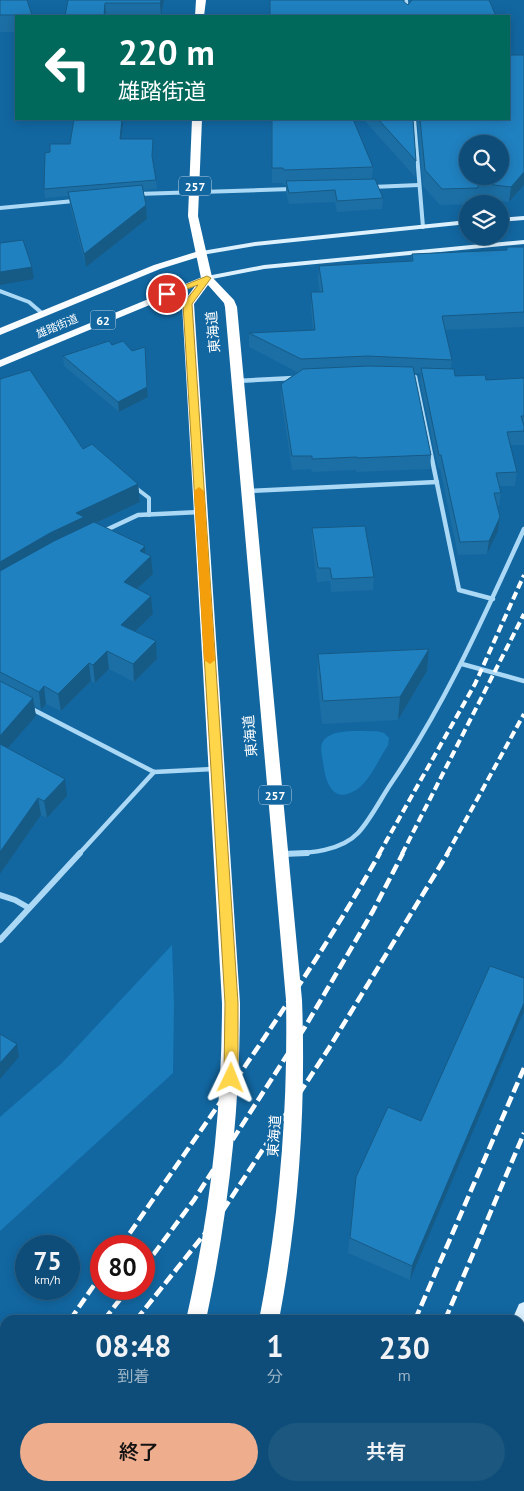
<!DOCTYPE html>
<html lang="ja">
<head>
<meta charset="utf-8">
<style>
	:root { --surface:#0e4d79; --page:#1c5780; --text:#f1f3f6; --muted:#9bb4c6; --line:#2e648a; --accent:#eead8d }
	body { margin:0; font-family:"PT Sans","Noto Sans JP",sans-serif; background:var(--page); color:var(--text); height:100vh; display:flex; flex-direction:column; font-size:19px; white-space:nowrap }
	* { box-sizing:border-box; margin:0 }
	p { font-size:16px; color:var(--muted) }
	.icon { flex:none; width:28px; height:28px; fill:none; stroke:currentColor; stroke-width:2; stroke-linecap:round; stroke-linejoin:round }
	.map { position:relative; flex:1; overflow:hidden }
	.side { position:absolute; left:0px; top:1315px; width:525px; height:176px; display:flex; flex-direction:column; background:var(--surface); border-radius:15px 15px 0 0; box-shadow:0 2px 12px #0003,0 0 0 1px var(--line) }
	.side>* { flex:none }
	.banner { position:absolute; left:15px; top:15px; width:495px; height:105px; border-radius:0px; box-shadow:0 2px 12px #0003,0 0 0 1px var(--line); background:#00695c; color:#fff; overflow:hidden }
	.fabs { position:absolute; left:459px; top:135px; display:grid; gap:10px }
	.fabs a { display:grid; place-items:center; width:50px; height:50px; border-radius:50%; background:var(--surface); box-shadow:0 2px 12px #0003,0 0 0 1px var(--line); font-size:25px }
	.speed { position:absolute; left:15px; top:1235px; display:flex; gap:10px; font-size:25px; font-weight:700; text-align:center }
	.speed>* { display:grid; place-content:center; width:65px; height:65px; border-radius:50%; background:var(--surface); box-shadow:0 2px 12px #0003,0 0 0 1px var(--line); line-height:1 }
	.speed small { font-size:12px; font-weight:400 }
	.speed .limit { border:8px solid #d22; background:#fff; color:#111 }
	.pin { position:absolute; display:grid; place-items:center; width:42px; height:42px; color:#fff; margin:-21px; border:2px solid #fff; border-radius:50%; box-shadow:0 1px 5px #0007 }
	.me { position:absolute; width:55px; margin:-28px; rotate:2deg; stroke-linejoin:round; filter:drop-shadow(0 0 4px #0008) }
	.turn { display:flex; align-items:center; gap:18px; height:105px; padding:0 20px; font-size:22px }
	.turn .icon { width:65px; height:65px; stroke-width:2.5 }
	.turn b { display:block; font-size:35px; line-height:42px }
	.eta { display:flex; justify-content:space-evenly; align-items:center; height:85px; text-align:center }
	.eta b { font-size:30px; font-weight:600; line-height:35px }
	.button { display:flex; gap:10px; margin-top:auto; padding:10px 20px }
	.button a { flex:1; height:58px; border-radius:30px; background:var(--accent); color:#111; font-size:20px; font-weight:600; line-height:58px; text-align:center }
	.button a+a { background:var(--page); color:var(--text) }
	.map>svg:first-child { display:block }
	.green { fill:#1a7cbb }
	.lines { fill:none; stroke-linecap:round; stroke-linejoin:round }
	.lane { stroke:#abd8f5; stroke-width:4 }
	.street-far2 { stroke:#abd8f5; stroke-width:4 }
	.street-far1 { stroke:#abd8f5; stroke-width:4.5 }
	.street { stroke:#abd8f5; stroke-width:6 }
	.secondary { fill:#dcf0fd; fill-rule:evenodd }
	.primary { fill:#f9fcff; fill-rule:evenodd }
	.highway { fill:#fff; fill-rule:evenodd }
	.rail-far1 { stroke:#fff; stroke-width:4; stroke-dasharray:8 4; stroke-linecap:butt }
	.rail { stroke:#fff; stroke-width:4.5; stroke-dasharray:11 4.5; stroke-linecap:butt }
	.wall { fill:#1c6fa5 }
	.shaded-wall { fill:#165a86 }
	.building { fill:#2081c0; stroke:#165a86; fill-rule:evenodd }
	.route { fill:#ffd54a; stroke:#a68a30 }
	.slow { fill:#f59e0b }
	.labels { text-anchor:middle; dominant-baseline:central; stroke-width:5; stroke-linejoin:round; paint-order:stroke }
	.far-street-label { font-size:11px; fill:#fff; stroke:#1267a1 }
	.shield { fill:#1267a1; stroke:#b8d1e3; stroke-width:1 }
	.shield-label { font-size:12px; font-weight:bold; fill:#fff }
	.street-label { font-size:14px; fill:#fff; stroke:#1267a1 }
</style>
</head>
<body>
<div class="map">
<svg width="524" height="1491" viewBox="0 0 524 1491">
	<rect width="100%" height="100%" fill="#1267a1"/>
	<g class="green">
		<path d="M376,731L384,733L389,738L388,745C380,757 368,785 354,791C331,804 325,779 323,762C322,756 319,746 324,740C334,728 362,732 376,731Z"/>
		<path d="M172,945L174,1005L173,1073L0,1231V1117L62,1063Z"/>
	</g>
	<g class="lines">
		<path class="lane" d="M136,488L149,498V515"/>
		<g class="street-far2">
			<path d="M406,0L407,16"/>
			<path d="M414,119L423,227"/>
			<path d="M372,187L419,185"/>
			<path d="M137,194L291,189"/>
			<path d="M0,208L74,201"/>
			<path d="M0,291L29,302L43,314"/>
		</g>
		<g class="street-far1">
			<path d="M415,377L459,590L493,599"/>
			<path d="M237,381L294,378"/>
			<path d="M248,491L437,482"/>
			<path d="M104,531L138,515L200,512"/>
			<path d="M462,664L524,681"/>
			<path d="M30,708L154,772L213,769"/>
			<path d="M79,854L154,772"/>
			<path d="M287,854C310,853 341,851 358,833C371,819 381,798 392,782C446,703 484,616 524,529"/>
		</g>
		<g class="street">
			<path d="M283,854L307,853"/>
			<path d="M0,895L15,900L29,908"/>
			<path d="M0,940L80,853"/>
		</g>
		<g class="secondary">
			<path d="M524,216V220L500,222V218Z"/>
			<path d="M468,220V224L255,246L202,255L198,253L202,251L255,242Z"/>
			<path d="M524,240V244L264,269L207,280L203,278L207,276L264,265Z"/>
			<path d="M524,1302V1324L520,1326V1320H512L519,1304Z"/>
			<path d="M444,1486H458L457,1491H443Z"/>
		</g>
		<g class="primary">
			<path d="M202,250L205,251V255L160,269L0,335V328L154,265Z"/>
			<path d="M207,275L212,278L210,280L0,367V360Z"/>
		</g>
		<g class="highway">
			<path d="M196,0H206L204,16H195Z"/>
			<path d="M192,119H202L198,216L212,277L234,300L237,307L302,1000C306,1108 299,1214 279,1320H259C280,1214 288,1108 286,1000L225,307L224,303L208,285L194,304L240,1003C240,1111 228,1215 206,1320H186C210,1215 222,1111 222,1003L182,304L201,278L188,216Z"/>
			<path d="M132,1486H153L151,1491H131Z"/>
			<path d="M213,1486H234L232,1491H212Z"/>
		</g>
		<g class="rail-far1">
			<path d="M379,854L475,684L524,575"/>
			<path d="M402,854L524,614"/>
			<path d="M447,854L524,714"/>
		</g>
		<g class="rail">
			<path d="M121,1246C209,1117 303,989 380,853"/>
			<path d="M144,1267L194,1200L305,1027L373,911L403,853"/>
			<path d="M70,1320L101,1275"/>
			<path d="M104,1320L128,1289"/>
			<path d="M136,1320L222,1212L329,1048L448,853"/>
			<path d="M415,1320L524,1068"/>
			<path d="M445,1320L524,1133"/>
			<path d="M0,1415L5,1409"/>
			<path d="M0,1456L5,1450"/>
			<path d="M0,1490L5,1484"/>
			<path d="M338,1491L340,1486"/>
			<path d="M372,1491L374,1486"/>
		</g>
	</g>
	<g class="wall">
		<path d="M0,0L32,15V16H16V32H0Z"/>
		<path d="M68,0H164L161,16H65Z"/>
		<path d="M271,119L373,167L372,179L383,198L382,209L337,212L335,202L289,204L286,193V185H284L283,183H272Z"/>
		<path d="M363,119H413L416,161L415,177Z"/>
		<path d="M417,119H509L524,185L509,202L477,198V204L440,205L423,186Z"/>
		<path d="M123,125L121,139L153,148L152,160L156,180L157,189L143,190L146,205L147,219L86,267L70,205L69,196L45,198L44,189L50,152L70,144Z"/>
		<path d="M507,247H524V327L445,330L452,360L451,369L455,376L486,380L524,378V445H510L517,472L515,486H499L501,493L499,506H497L500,517L498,531L487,554L458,555L440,468H438L420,381L421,373H414L431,455L430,469L356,472V470L312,472L311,469L292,470L281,397V384L297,372L249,347V333L313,330L311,307V292H320L318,280L319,266L411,261L412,254L506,250Z"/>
		<path d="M112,345L132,351L145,347L148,397L119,412L64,366L63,356Z"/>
		<path d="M0,379L83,449L138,484L140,502L96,523L145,546L146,553L151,556L153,574L137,589L151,596L153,614L135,631L156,641L157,659L134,682L109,669L95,683L91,681L61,711L46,704L41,710L34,706L36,716L8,748L67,796L47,818L41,815L0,874Z"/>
		<path d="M312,528L374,577L373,590L331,592L330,581L317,582L312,541Z"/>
		<path d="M429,649L427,671L398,720L322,724L317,677L318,654Z"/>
		<path d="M490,966L410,1280L348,1253L356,1177L421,1121Z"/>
	</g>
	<g class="shaded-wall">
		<path d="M161,0H164L161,16L160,3Z"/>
		<path d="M105,3L106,16H104Z"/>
		<path d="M122,119L123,125L120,148V139Z"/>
		<path d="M524,172V185L509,202L511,187Z"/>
		<path d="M146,205L147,219L86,267L84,254Z"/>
		<path d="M32,267L34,279L0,285V272Z"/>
		<path d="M147,387L148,397L119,412L118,402Z"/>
		<path d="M138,484L140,502L85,528L0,581V562L76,513Z"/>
		<path d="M500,517L498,531L487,554L489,541Z"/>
		<path d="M145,546L146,561L151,556L153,574L125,600L124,582L140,551Z"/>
		<path d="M151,596L153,614L123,643L121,625Z"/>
		<path d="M156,641L157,659L134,682L133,664Z"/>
		<path d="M429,649L427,671L398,720L400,697Z"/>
		<path d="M107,651L109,669L95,683L93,665Z"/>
		<path d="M89,663L91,681L61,711L58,694Z"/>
		<path d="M44,686L46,704L41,710L39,692Z"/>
		<path d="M33,698L36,716L0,757V736Z"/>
		<path d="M65,779L67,796L47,818L44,801Z"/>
		<path d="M38,798L41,815L0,874V852Z"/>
		<path d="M524,1003V1011L410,1280L412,1266Z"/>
		<path d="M17,1044L19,1057L0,1079V1063Z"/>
	</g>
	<g class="building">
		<path d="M0,0H27L32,15H0Z"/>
		<path d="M68,0H161L160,3H105L104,16H65Z"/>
		<path d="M270,0H404V2L408,5L412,0H489L496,16H270Z"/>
		<path d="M509,51L510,55H524V172L511,187L478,183V188L442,189L425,170L420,119H509ZM468,144H500V176H468Z"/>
		<path d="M74,119H122L120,139H153L152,156L156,180L44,189L45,153L50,152V144H70Z"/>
		<path d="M272,119H353L373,167L284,170L283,168H272Z"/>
		<path d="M378,119H413L416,161Z"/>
		<path d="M375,179L383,198L337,201L335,190L289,193L286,181Z"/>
		<path d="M142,185L146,205L84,254L68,192Z"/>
		<path d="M23,240L32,267L0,272V243Z"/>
		<path d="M507,247H524V312L442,316L452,360L368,356L301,359L249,333L315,330L311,292H323L319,266L413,261L412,254L507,250Z"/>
		<path d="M109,341L112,345L123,341L132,351L145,347L147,387L118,402L63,356Z"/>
		<path d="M368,366L413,367L431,455L357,458V457L312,459V456H292L281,384L303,369Z"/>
		<path d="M421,368L454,369L455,376L485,375L486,380L524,378V416H521L524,426V431L507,432L517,472L496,473L501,493H494L500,517L489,541L460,542L441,455H439Z"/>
		<path d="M30,370L83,449L92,444L138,484L76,513L84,517L50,533L0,562V379Z"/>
		<path d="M94,522L145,546L140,551L151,556L124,582L151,596L121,625L156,641L133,664L107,651L93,665L89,663L58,694L44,686L39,692L0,672V571L54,541Z"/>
		<path d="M365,526L374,577L332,579L330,568H318L312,528Z"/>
		<path d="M429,649L400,697L323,701L318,654Z"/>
		<path d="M0,681L33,698L0,736Z"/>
		<path d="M0,744L65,779L44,801L38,798L0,852Z"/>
		<path d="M490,966L524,978V1003L412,1266L350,1238L356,1177L388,1107L421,1121Z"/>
		<path d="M0,1034L17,1044L0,1063Z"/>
		<path d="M524,1463V1491H490L496,1487L495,1486H520V1466Z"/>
	</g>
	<path class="route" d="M207,276L211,278L192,304L238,1003V1078L236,1082L231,1084L226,1082L224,1078L225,1003L183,304L198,285L167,296L163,294Z"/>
	<path class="slow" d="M199,487L204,491L215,660L210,664L204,660L194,491Z"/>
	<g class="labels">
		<g class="far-street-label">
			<text transform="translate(57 326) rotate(-23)">雄踏街道</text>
		</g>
		<g class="shield">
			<rect x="179" y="176.5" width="32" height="19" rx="4"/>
			<rect x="90.5" y="310.5" width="25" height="19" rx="4"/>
			<rect x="259" y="785.5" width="32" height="19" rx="4"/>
		</g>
		<g class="shield-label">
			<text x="195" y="186">257</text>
			<text x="103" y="320">62</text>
			<text x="275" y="795">257</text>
		</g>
		<g class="street-label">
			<text transform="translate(213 332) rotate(-95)">東海道</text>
			<text transform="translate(250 736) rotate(-95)">東海道</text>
			<text transform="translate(274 1136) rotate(-86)">東海道</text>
		</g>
	</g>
</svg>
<div class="fabs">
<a><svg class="icon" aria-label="search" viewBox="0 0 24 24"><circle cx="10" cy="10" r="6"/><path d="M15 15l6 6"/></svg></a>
<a><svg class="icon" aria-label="layers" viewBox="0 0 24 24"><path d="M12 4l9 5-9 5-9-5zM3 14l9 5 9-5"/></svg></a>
</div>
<div class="speed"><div>75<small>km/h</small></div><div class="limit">80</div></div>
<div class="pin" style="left:167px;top:294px;background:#d93025"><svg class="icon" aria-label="arrive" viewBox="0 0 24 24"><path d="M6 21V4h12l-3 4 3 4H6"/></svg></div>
<svg class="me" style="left:231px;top:1078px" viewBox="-20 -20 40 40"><path d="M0-17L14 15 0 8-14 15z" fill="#ffd54a" stroke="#fff" stroke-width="4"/></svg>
<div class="banner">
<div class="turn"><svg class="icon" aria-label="left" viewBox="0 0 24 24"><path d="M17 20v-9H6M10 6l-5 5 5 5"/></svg><div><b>220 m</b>雄踏街道</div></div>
</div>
<section class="side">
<div class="eta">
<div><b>08:48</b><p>到着</p></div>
<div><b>1</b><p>分</p></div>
<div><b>230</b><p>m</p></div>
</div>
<div class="button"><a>終了</a><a>共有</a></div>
</section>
</div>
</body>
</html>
